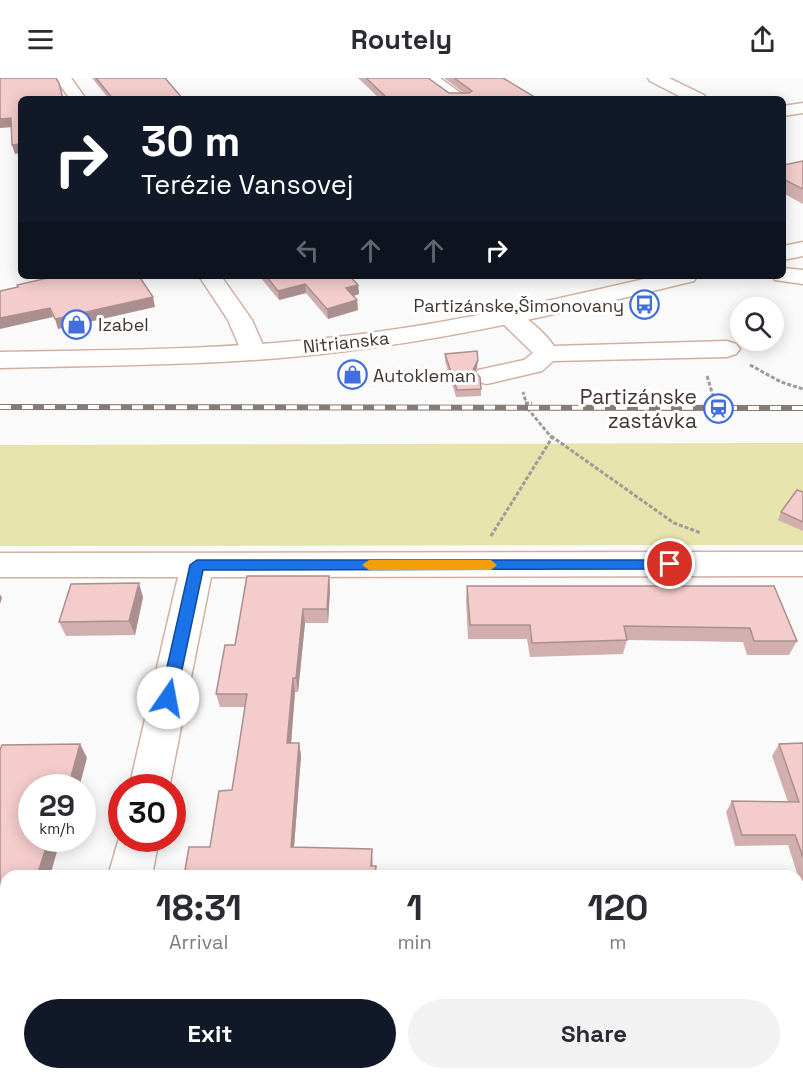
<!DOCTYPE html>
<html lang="en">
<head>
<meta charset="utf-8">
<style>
	:root { --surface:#fff; --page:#f2f2f3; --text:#2b2b33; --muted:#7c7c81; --accent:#111827 }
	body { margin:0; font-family:"Space Grotesk",sans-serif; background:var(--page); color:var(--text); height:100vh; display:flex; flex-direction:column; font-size:22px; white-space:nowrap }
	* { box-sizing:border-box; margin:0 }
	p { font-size:20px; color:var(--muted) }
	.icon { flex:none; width:33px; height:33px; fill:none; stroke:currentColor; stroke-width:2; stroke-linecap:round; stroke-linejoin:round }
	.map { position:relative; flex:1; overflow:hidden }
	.side { position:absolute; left:0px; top:792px; width:804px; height:210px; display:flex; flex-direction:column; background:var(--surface); border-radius:18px 18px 0 0; box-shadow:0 3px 15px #0003 }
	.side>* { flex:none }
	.banner { position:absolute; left:18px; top:18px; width:768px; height:183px; border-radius:9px; box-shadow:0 3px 15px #0003; background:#111827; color:#fff; overflow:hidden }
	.buttons { position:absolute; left:730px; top:219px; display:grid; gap:12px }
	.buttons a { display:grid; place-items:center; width:54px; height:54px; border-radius:50%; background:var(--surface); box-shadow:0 3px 15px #0003; font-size:30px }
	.speed { position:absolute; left:18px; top:696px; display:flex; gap:12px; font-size:30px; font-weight:700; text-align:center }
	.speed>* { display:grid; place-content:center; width:78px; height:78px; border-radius:50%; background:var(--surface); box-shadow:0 3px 15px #0003; line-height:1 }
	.speed small { font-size:15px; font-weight:400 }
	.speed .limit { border:9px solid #d22; background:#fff; color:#111 }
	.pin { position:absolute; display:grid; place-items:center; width:51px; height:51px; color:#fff; margin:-26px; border:3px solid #fff; border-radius:50%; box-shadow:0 2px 6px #0007 }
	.me { position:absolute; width:66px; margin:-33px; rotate:12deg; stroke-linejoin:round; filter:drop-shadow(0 0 4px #0008) }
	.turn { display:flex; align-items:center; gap:21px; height:126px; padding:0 24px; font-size:27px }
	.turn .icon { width:78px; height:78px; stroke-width:2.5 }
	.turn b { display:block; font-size:42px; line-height:51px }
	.lanes { display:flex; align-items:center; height:57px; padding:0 24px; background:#0003; justify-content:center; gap:30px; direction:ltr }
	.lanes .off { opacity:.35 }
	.eta { display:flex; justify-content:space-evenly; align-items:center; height:102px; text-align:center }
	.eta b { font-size:36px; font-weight:700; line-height:42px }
	.cta { display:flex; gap:12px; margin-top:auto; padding:12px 24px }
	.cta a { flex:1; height:69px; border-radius:36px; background:var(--accent); color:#fff; font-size:24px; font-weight:700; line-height:69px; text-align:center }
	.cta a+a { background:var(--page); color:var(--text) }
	header { display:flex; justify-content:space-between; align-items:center; height:78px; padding:0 24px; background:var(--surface); font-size:27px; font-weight:700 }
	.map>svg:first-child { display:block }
	.green { fill:#e7e3ad }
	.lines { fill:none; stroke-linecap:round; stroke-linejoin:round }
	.minor-casing { stroke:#d2b0a0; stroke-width:3 }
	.major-casing { stroke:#d2b0a0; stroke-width:3 }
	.path { stroke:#a19a97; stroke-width:3; stroke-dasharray:4 2; stroke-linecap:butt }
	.minor { fill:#fff; fill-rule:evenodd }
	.major { fill:#fff; fill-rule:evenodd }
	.rail-casing { stroke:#857c78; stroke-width:6 }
	.rail { stroke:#fff; stroke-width:4; stroke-dasharray:11; stroke-linecap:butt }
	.wall { fill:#d2afaf }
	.shaded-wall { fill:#ab8f8f }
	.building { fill:#f4cccc; stroke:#ab8f8f; stroke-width:1.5 }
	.route { fill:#1a73e8; stroke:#114b97; stroke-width:1.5 }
	.slow { fill:#f59e0b }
	.labels { text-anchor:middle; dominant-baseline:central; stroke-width:6; stroke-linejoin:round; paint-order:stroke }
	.far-poi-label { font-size:18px; fill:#43352f; stroke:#fff; text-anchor:start }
	.far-street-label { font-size:18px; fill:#43352f; stroke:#fff }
	.poi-label { font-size:21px; fill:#43352f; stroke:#fff; text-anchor:end }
</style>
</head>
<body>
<header><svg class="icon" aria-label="menu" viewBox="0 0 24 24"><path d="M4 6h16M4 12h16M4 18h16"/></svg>Routely<svg class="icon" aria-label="share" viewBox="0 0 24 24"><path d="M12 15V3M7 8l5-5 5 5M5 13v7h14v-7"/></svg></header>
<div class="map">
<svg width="803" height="1002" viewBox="0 0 803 1002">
	<rect width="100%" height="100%" fill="#fafafa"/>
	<path class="green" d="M803,365V467L0,468V367Z"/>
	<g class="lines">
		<defs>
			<g id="minor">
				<path d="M55,0H71L86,21H70Z"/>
				<path d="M421,0H440L469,21H450Z"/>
				<path d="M648,0H669L704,17L706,21H685L650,3Z"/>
				<path d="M803,25V35L783,38V28Z"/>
				<path d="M783,190L803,192V206L775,202L772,198H783Z"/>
				<path d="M199,198H221L252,242L265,272L261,277L252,280L243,277L228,242Z"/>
				<path d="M508,232C525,236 544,254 554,268L727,263L736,266L740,271L736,276L727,279L553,283L542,293L487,306L478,304L474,298L478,292L524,282L533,275L496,239L499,234Z"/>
				<path d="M803,474V498L211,499L169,710H129L178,499H0V475Z"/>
				<path d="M122,750V760H159L152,798H108Z"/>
				<path d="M63,996H113L111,1002H61Z"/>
			</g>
			<g id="major">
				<path d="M803,164V178L783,182V168Z"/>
				<path d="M657,198H697L694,203C579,231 463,259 346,273C231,288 115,287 0,290V274C115,272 231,272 345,258C450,246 554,222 657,198Z"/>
			</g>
		</defs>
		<use href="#minor" class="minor-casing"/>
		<use href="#major" class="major-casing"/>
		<g class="path">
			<path d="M750,287L781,304L803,311"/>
			<path d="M707,298L715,324"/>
			<path d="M525,325H532"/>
			<path d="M551,358L674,445L701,455"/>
			<path d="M491,458L552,360L528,331L523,314"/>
		</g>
		<use href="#minor" class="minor"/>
		<use href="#major" class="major"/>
		<defs>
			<path id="rail" d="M0,329L803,330"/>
		</defs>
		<use href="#rail" class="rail-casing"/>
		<use href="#rail" class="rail"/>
	</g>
	<g class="wall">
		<path d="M92,0H165L183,21H109Z"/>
		<path d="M358,0H428L449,15H464L444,0H503L538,21H380Z"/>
		<path d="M803,83V126L783,115V87Z"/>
		<path d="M259,198H350L358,207L359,216L353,218L357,222L358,232L328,241L306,215L279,222Z"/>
		<path d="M445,276L477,290L475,294L481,311V318L456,319L445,283Z"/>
		<path d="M803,414V453L778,442L781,434Z"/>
		<path d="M329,498L330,512L328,545H305L298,614H295L291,665H299L301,678L294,770L372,771L373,788L210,769L232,712L245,629H220L216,616L235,567Z"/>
		<path d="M467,508H774L797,563L789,577H747L743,564L627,562L623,576L530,579L527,561H468L466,522Z"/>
		<path d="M143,519L135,557L66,558L59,544Z"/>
		<path d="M803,665V814L788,767L735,768L726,734L732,723L788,724L772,678L779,666Z"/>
		<path d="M80,666L87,680L32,760H65L63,770H58L6,798V996H16L15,998H0V672Z"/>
		<rect x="798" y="854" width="5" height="35"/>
	</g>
	<g class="shaded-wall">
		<path d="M11,40L14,49L0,50V41Z"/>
		<path d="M21,66V75L15,76L12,67Z"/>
		<path d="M305,206L306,215L279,222L278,213Z"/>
		<path d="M358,207L359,216L347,220L346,210Z"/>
		<path d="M153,219L155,229L58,251L55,241Z"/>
		<path d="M357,222L358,232L328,241L327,231Z"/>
		<path d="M50,230L53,239L0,251V240Z"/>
		<path d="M478,282L477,290L472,299L473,292Z"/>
		<path d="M329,498L330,512L328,545L327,531Z"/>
		<path d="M139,505L143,519L135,557L129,543Z"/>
		<path d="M0,516L2,520L0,526Z"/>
		<path d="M303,531L305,545L298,614L296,600Z"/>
		<path d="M293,600L295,614L290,678L287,665Z"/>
		<path d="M299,665L301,678L293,781L291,769Z"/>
		<path d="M80,666L87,680L79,710H68Z"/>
		<path d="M49,760H52L58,770L50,798H37Z"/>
		<path d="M57,760H65L63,770Z"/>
		<path d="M6,874V916L0,911V893Z"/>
		<path d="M258,996H263L261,1002H256Z"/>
	</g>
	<g class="building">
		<path d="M0,0H56L59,5L63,21H21V66L12,67L11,40L0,41Z"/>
		<path d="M96,0H165L183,21H113Z"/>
		<path d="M366,0H428L449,15H469L472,13L454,0H503L538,21H388Z"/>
		<path d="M803,83V111L783,101V87Z"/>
		<path d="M48,198H139L153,219L55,241L50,230L0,240V213L18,209L17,207L48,200Z"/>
		<path d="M266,198H350L358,207L346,210L357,222L327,231L305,206L278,213Z"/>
		<path d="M477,273L478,282L473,292L480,299L481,311L457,312L445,276Z"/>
		<path d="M797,412L803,414V444L781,434Z"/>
		<path d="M247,498H329L327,531H303L296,600H293L287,665H299L291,769L372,771L371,788H376L375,798H184L189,769H210L219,713L232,712L247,616H216L225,567H235Z"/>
		<path d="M139,505L129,543L59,544L71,506Z"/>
		<path d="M467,508H774L797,563H754L750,550L624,548L627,562L532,565L530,547H470Z"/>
		<path d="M803,665V779L795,757H742L732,723L799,724L779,666Z"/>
		<path d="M80,666L68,710H32V760H49L37,798H6V874L0,893V672L2,667Z"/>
		<rect x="798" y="854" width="5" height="25"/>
		<path d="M0,907H6V985L5,990H0Z"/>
		<path d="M176,996H258L256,1002H174Z"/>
	</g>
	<path class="route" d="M197,482H670L676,486L670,491L203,492L176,620L174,625L168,627L163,625L160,620L190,487Z"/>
	<path class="slow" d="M369,482H491L497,487L491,492H369L362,487Z"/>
	<defs>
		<symbol id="bus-ring" viewBox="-11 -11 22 22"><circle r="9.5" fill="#fff" stroke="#436ee0" stroke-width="1.5"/><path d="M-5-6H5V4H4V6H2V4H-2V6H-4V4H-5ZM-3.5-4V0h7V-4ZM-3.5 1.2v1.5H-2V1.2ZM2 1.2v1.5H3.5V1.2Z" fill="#436ee0"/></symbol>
		<symbol id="shop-ring" viewBox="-11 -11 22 22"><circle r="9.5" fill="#fff" stroke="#436ee0" stroke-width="1.5"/><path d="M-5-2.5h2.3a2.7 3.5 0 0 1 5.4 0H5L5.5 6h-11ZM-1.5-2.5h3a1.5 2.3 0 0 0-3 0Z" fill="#436ee0"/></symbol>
		<symbol id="station-ring" viewBox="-11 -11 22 22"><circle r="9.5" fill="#fff" stroke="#436ee0" stroke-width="1.5"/><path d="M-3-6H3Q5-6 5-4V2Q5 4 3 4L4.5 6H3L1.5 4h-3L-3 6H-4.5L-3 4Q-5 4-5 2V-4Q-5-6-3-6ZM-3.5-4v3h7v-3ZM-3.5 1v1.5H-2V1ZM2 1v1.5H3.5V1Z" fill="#436ee0"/></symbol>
	</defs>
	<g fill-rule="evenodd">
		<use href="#bus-ring" x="628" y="210" width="33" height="33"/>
		<use href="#shop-ring" x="60" y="230" width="33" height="33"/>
		<use href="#shop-ring" x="336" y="280" width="33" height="33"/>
		<use href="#station-ring" x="702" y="314" width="33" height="33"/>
	</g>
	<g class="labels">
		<g class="far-poi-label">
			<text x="624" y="227" text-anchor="end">Partizánske,Šimonovany</text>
			<text x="98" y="246">Izabel</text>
			<text x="373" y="297">Autokleman</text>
		</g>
		<g class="far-street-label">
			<text transform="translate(346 264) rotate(-6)">Nitrianska</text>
		</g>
		<g class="poi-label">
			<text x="697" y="318">Partizánske<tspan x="697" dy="24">zastávka</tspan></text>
		</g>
	</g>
</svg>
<div class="buttons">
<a><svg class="icon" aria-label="search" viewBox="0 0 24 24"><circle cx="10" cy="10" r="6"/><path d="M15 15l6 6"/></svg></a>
</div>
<div class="speed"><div>29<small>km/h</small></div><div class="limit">30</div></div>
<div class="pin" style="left:670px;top:486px;background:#d93025"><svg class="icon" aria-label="arrive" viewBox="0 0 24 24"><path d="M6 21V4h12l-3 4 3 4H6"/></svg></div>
<svg class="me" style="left:168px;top:620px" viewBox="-20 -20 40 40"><circle r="19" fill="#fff"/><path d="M0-13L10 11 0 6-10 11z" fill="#1a73e8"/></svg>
<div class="banner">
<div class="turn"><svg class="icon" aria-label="right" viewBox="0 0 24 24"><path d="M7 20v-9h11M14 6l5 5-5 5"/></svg><div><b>30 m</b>Terézie Vansovej</div></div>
<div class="lanes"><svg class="icon off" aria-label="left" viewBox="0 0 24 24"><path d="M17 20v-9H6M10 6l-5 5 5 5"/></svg><svg class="icon off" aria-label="ahead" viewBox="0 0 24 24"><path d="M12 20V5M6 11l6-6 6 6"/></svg><svg class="icon off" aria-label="ahead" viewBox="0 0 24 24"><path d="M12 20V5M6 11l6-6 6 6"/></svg><svg class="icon" aria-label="right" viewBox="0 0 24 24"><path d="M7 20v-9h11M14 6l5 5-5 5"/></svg></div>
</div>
<section class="side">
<div class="eta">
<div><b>18:31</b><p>Arrival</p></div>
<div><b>1</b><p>min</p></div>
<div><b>120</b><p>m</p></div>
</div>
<div class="cta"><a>Exit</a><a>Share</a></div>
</section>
</div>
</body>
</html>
